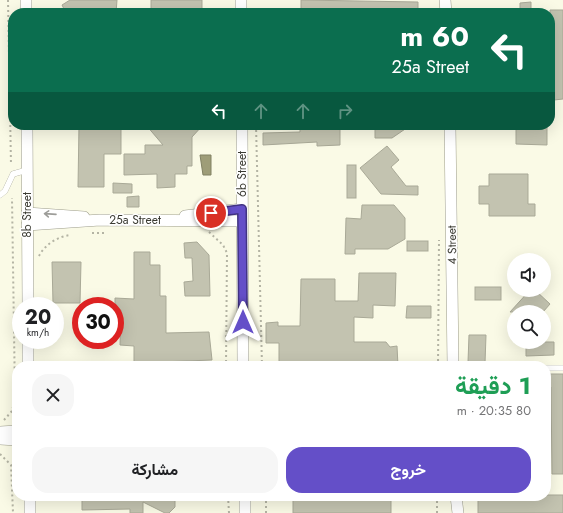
<!DOCTYPE html>
<html lang="ar">
<head>
<meta charset="utf-8">
<style>
	:root { --surface:#fff; --page:#f6f6f6; --text:#202124; --muted:#757577; --accent:#644fc8 }
	body { margin:0; font-family:Jost,Vazirmatn,sans-serif; background:var(--page); color:var(--text); direction:rtl; height:100vh; display:flex; flex-direction:column; font-size:15px; white-space:nowrap }
	* { box-sizing:border-box; margin:0 }
	p { font-size:13px; color:var(--muted) }
	.icon { flex:none; width:22px; height:22px; fill:none; stroke:currentColor; stroke-width:2; stroke-linecap:round; stroke-linejoin:round }
	.map { position:relative; flex:1; overflow:hidden; direction:ltr }
	.side { position:absolute; left:12px; top:361px; width:539px; height:140px; display:flex; flex-direction:column; background:var(--surface); border-radius:16px; box-shadow:0 4px 16px #0002; direction:rtl }
	.side>* { flex:none }
	.top-card { position:absolute; left:8px; top:8px; width:547px; height:122px; border-radius:16px; box-shadow:0 4px 16px #0002; direction:rtl; background:#0b6e4f; color:#fff; overflow:hidden }
	.tools { position:absolute; left:507px; top:253px; display:grid; gap:8px }
	.tools a { display:grid; place-items:center; width:44px; height:44px; border-radius:50%; background:var(--surface); box-shadow:0 4px 16px #0002; font-size:20px }
	.speed { position:absolute; left:12px; top:297px; display:flex; gap:8px; font-size:20px; font-weight:700; text-align:center }
	.speed>* { display:grid; place-content:center; width:52px; height:52px; border-radius:50%; background:var(--surface); box-shadow:0 4px 16px #0002; line-height:1 }
	.speed small { font-size:10px; font-weight:400 }
	.speed .limit { border:6px solid #d22; background:#fff; color:#111 }
	.pin { position:absolute; display:grid; place-items:center; width:34px; height:34px; color:#fff; margin:-17px; border:2px solid #fff; border-radius:50%; box-shadow:0 1px 4px #0007 }
	.me { position:absolute; width:44px; margin:-22px; rotate:0deg; stroke-linejoin:round; filter:drop-shadow(0 0 3px #0008) }
	.turn { display:flex; align-items:center; gap:14px; height:84px; padding:0 20px; font-size:18px }
	.turn .icon { width:52px; height:52px; stroke-width:2.5 }
	.turn b { display:block; font-size:28px; line-height:34px }
	.lanes { display:flex; align-items:center; height:38px; padding:0 20px; background:#0003; justify-content:center; gap:20px; direction:ltr }
	.lanes .off { opacity:.35 }
	.round { display:grid; place-items:center; flex:none; width:42px; height:42px; border-radius:16px; background:var(--page) }
	.overview { display:flex; align-items:center; justify-content:space-between; height:68px; padding:0 20px }
	h1 { font-size:24px; font-weight:700; line-height:30px; color:#1e9e55 }
	.button { display:flex; gap:8px; margin-top:auto; padding:8px 20px }
	.button a { flex:1; height:46px; border-radius:16px; background:var(--accent); color:#fff; font-size:16px; font-weight:700; line-height:46px; text-align:center }
	.button a+a { background:var(--page); color:var(--text) }
	.map>svg:first-child { display:block }
	.water { fill:#9e9d78; stroke:#808063 }
	.building { fill:#c3c3b0; stroke:#a9a997 }
	.lines { fill:none; stroke-linecap:round; stroke-linejoin:round }
	.lane-casing { stroke:#9d9d8b; stroke-width:6 }
	.street-casing { stroke:#9d9d8b; stroke-width:12 }
	.path { stroke:#b4b4a4; stroke-width:2; stroke-dasharray:2 3; stroke-linecap:butt }
	.lane { stroke:#fff; stroke-width:5.5 }
	.street { stroke:#fff; stroke-width:11 }
	.oneway { stroke:#9d9d99 }
	.route-casing { stroke:#413382; stroke-width:10 }
	.route { stroke:#644fc8; stroke-width:7 }
	.labels { text-anchor:middle; dominant-baseline:central; stroke-width:3; stroke-linejoin:round; paint-order:stroke }
	.street-label { font-size:12px; fill:#3b3b33; stroke:#fff }
</style>
</head>
<body>
<div class="map">
<svg width="563" height="513" viewBox="0 0 563 513">
	<rect width="100%" height="100%" fill="#fafae6"/>
	<path class="water" d="M200,155H211V175H203Z"/>
	<g class="building">
		<path d="M70,0H117L116,13H66L62,5Z"/>
		<rect x="151" y="0" width="51" height="10"/>
		<path d="M301,0L418,2V13H374V11L301,13Z"/>
		<path d="M531,2V13H520V3Z"/>
		<path d="M550,10H563V99L554,100L552,70H550Z"/>
		<path d="M79,125H121V154H104V187H78Z"/>
		<path d="M146,125H203L192,137V166H187V174H175V187L157,188V174L124,175V154H145V145H163Z"/>
		<path d="M300,125H340V145L317,146V142L263,145V133L300,132Z"/>
		<path d="M375,125H411L392,138H375Z"/>
		<path d="M516,125H547V145L516,144Z"/>
		<path d="M387,146L399,160L391,167L406,186H418V195L381,194L360,168Z"/>
		<rect x="347" y="165" width="9" height="33"/>
		<path d="M489,174H528V204H535V216H489V204H479V186H489Z"/>
		<path d="M113,183L132,184V193H113Z"/>
		<path d="M139,196V207H127V197Z"/>
		<path d="M362,205H394L405,218V239L388,249H355V254H345L346,218L361,219Z"/>
		<rect x="407" y="241" width="21" height="10"/>
		<path d="M197,242L209,255L210,296H185L184,282L193,281L192,258H185L184,243Z"/>
		<path d="M134,252H150V265H160V296H166V333L209,332L212,360L134,363V346L120,345L121,310H115V298L134,299Z"/>
		<path d="M52,262H81L80,303H53Z"/>
		<path d="M359,273H396L395,306L373,305V318L354,317V342H386L390,347L397,346L398,366H347V364L279,365V343H266V323L278,322V326H300L301,279H335V301H358Z"/>
		<rect x="475" y="287" width="26" height="13"/>
		<path d="M530,290H535L550,304L543,312H510Z"/>
		<path d="M407,306H431V318H406Z"/>
		<path d="M469,335H486L485,363L468,362Z"/>
		<path d="M526,342H554V355L526,356Z"/>
		<path d="M547,374H563V474H552L551,387H547Z"/>
		<path d="M546,495H563V513H478V496Z"/>
		<path d="M82,496H175V507L169,513H165L143,502V513H130V509L82,510Z"/>
		<path d="M293,496H347V499H391V513H293Z"/>
	</g>
	<g class="lines">
		<defs>
			<g id="lane">
				<path d="M0,195L5,191L13,174L27,170"/>
				<path d="M546,368H563"/>
			</g>
			<g id="street">
				<path d="M26,0V13"/>
				<path d="M241,0V13"/>
				<path d="M445,0L446,13"/>
				<path d="M27,125L28,306"/>
				<path d="M242,125L243,366"/>
				<path d="M450,125L453,366"/>
				<path d="M27,213L84,217"/>
				<path d="M185,216L242,209"/>
				<path d="M27,225L100,220L242,221"/>
				<path d="M28,340V366"/>
				<path d="M0,432L17,431"/>
				<path d="M0,439L17,440"/>
				<path d="M30,496V513"/>
				<path d="M245,496V513"/>
				<path d="M456,496L458,513"/>
			</g>
		</defs>
		<use href="#lane" class="lane-casing"/>
		<use href="#street" class="street-casing"/>
		<g class="path">
			<path d="M8,0L11,165"/>
			<path d="M256,125L262,366"/>
			<path d="M209,232L223,245L227,253L226,366"/>
			<path d="M92,233H105"/>
			<path d="M39,256C45,244 59,236 71,235"/>
			<path d="M438,366L439,240"/>
			<path d="M4,420L12,411L15,398L12,198"/>
			<path d="M0,454L11,465L13,513"/>
			<path d="M228,496L229,513"/>
			<path d="M266,496V513"/>
			<path d="M437,513V496"/>
		</g>
		<use href="#lane" class="lane"/>
		<use href="#street" class="street"/>
	</g>
	<defs><path id="oneway-shaft" d="M-6 0H5M1.5-3L5.5 0L1.5 3" fill="none" stroke-width="1.6" stroke-linecap="round" stroke-linejoin="round"/></defs>
	<use class="oneway" href="#oneway-shaft" transform="translate(50 214) rotate(-176)"/>
	<g class="lines">
		<defs>
			<path id="route" d="M211,213L242,209L243,322"/>
		</defs>
		<use href="#route" class="route-casing"/>
		<use href="#route" class="route"/>
	</g>
	<g class="labels">
		<g class="street-label">
			<text transform="translate(242 174) rotate(-90)">6b Street</text>
			<text transform="translate(27 215) rotate(-90)">8b Street</text>
			<text x="135" y="220">25a Street</text>
			<text transform="translate(452 245) rotate(-91)">4 Street</text>
		</g>
	</g>
</svg>
<div class="tools">
<a><svg class="icon" aria-label="sound" viewBox="0 0 24 24"><path d="M4 9h4l5-4v14l-5-4H4zM17 9q2 3 0 6"/></svg></a>
<a><svg class="icon" aria-label="search" viewBox="0 0 24 24"><circle cx="10" cy="10" r="6"/><path d="M15 15l6 6"/></svg></a>
</div>
<div class="speed"><div>20<small>km/h</small></div><div class="limit">30</div></div>
<div class="pin" style="left:211px;top:213px;background:#d93025"><svg class="icon" aria-label="arrive" viewBox="0 0 24 24"><path d="M6 21V4h12l-3 4 3 4H6"/></svg></div>
<svg class="me" style="left:243px;top:322px" viewBox="-20 -20 40 40"><path d="M0-17L14 15 0 8-14 15z" fill="#644fc8" stroke="#fff" stroke-width="4"/></svg>
<div class="top-card">
<div class="turn"><svg class="icon" aria-label="left" viewBox="0 0 24 24"><path d="M17 20v-9H6M10 6l-5 5 5 5"/></svg><div><b>60 m</b>25a Street</div></div>
<div class="lanes"><svg class="icon" aria-label="left" viewBox="0 0 24 24"><path d="M17 20v-9H6M10 6l-5 5 5 5"/></svg><svg class="icon off" aria-label="ahead" viewBox="0 0 24 24"><path d="M12 20V5M6 11l6-6 6 6"/></svg><svg class="icon off" aria-label="ahead" viewBox="0 0 24 24"><path d="M12 20V5M6 11l6-6 6 6"/></svg><svg class="icon off" aria-label="right" viewBox="0 0 24 24"><path d="M7 20v-9h11M14 6l5 5-5 5"/></svg></div>
</div>
<section class="side">
<div class="overview"><div><h1>1 دقيقة</h1><p>80 m · 20:35</p></div><a class="round"><svg class="icon" aria-label="close" viewBox="0 0 24 24"><path d="M6 6l12 12M18 6L6 18"/></svg></a></div>
<div class="button"><a>خروج</a><a>مشاركة</a></div>
</section>
</div>
</body>
</html>
